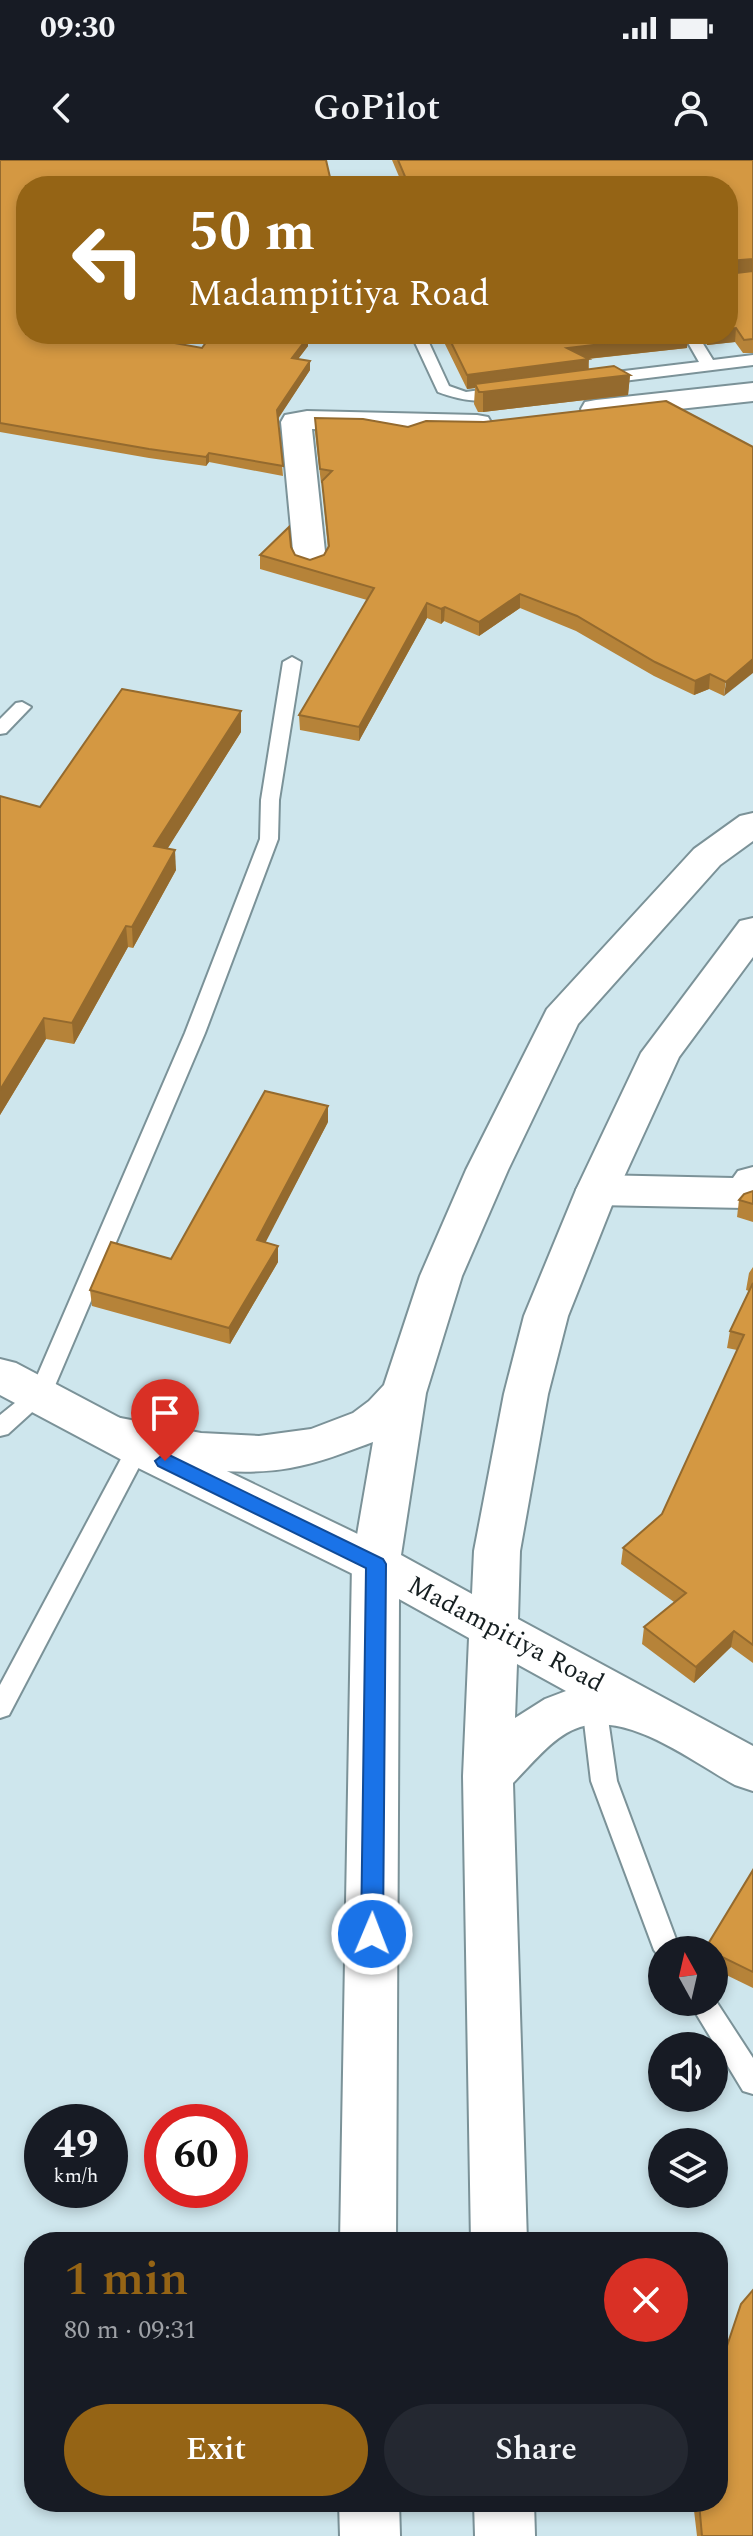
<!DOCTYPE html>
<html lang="en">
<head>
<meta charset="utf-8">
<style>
	:root { --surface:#171b24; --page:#242831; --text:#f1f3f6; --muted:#9ea1a6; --accent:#956415 }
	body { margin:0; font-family:Spectral,serif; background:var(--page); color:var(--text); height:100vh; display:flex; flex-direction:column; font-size:30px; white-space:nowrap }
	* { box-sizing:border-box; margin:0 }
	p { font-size:26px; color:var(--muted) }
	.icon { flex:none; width:44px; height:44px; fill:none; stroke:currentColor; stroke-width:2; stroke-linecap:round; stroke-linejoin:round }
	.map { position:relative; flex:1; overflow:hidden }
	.drawer { position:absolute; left:24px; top:2072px; width:704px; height:280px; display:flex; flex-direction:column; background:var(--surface); border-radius:32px; box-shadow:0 4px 12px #0003 }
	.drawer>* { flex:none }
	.guide { position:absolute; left:16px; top:16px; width:722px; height:168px; border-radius:32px; box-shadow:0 4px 12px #0003; background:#956415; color:#fff; overflow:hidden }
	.needle { width:52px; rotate:352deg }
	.tools { position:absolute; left:648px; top:1776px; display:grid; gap:16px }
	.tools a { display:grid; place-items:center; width:80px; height:80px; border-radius:50%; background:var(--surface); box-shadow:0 4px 12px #0003; font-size:40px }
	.speed { position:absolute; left:24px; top:1944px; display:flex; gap:16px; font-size:40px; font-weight:700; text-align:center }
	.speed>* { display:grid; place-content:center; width:104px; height:104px; border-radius:50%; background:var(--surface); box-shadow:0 4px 12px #0003; line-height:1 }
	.speed small { font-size:20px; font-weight:400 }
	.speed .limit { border:12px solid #d22; background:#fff; color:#111 }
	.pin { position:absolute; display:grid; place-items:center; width:68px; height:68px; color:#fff; margin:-82px -34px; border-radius:50% 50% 50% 0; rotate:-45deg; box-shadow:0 0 8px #0007 }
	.pin .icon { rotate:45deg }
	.me { position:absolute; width:88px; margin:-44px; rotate:1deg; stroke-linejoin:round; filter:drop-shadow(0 0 6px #0008) }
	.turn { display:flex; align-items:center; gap:28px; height:168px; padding:0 40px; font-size:36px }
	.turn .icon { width:104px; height:104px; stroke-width:2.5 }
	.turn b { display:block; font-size:56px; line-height:68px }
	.round { display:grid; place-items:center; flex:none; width:84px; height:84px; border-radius:42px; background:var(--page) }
	.overview { display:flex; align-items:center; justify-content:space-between; height:136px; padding:0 40px }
	h1 { font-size:48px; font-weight:600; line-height:60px; color:var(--accent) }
	.button { display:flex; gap:16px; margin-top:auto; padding:16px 40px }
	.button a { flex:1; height:92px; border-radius:48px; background:var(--accent); color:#fff; font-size:32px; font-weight:600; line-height:92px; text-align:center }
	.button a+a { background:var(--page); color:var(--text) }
	.status { display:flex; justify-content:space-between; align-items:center; height:56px; padding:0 40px; background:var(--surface); direction:ltr }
	.status svg { height:22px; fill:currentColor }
	header { display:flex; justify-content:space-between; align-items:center; height:104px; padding:0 40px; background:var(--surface); font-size:36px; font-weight:600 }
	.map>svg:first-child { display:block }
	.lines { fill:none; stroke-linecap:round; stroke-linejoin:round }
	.service-casing { stroke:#7b9298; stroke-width:4 }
	.minor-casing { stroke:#7b9298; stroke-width:4 }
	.tertiary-casing { stroke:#7b9298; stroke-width:4 }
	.secondary-casing { stroke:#7b9298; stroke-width:4 }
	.primary-casing { stroke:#7b9298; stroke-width:4 }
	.service { fill:#fff; fill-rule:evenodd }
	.minor { fill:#fff; fill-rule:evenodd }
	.tertiary { fill:#fff; fill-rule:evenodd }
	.secondary { fill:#fff; fill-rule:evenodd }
	.primary { fill:#fff; fill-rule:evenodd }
	.wall { fill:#b68339 }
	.shaded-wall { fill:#946a2e }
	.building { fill:#d49842; stroke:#946a2e; stroke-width:2 }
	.route { fill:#1a73e8; stroke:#114b97; stroke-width:2 }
	.labels { text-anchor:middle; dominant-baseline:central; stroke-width:8; stroke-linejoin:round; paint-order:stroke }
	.street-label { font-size:26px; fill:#161f21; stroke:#fff }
</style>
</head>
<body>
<div class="status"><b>09:30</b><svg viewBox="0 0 49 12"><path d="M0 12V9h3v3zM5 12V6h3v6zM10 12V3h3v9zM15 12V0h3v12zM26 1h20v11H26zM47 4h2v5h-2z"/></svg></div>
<header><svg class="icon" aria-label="back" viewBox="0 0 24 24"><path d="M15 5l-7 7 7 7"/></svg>GoPilot<svg class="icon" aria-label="person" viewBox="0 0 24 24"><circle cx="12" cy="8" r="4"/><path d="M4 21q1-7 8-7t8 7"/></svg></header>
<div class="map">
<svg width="753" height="2376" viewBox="0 0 753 2376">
	<rect width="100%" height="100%" fill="#cee6ed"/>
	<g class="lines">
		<defs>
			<g id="service">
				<path d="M411,174H425L449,226L466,232L502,227L510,232C490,247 459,240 438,232Z"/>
				<path d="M683,174H697L713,200L753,195V205L599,224L591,219L599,214L699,202Z"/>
				<path d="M292,497L301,502L279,640L278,679L205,873L51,1235L8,1274L0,1276V1255L31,1230L185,873L260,679L261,640L283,502Z"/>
				<path d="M22,542L31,547L6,573L0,574V559L16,543Z"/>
				<path d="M138,1279L146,1282L149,1288L9,1555L0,1558V1525L130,1282Z"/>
				<path d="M594,1535L603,1538L606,1545L617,1621L680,1790H662V1800L654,1790L591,1621L582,1545L585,1538Z"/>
				<path d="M714,1838L753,1898V1934L743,1931L689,1842H714Z"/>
			</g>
			<g id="minor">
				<path d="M753,223V241L596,258L585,256L581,249L585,242L596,240Z"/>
				<path d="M307,251L477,255L488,257L492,264L488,271L477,273L312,269L326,401L322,408L310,411L298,408L294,401L281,262L285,255Z"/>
			</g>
			<path id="tertiary" d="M753,1007V1045L744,1048L597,1045L582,1040L576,1030L582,1020L597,1015L733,1018L738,1011Z"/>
			<path id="secondary" d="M0,1199L16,1203L154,1276L393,1391L400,1404L393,1417L376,1422L359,1417L122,1300L0,1235Z"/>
			<g id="primary">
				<path d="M753,653V681L720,705L578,864L508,1010L462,1116L426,1233L401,1395L472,1434L474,1391L504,1234L524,1156L576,1030L641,893L740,761L753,758V797L679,897L618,1030L568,1156L548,1234L520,1391L518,1459L753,1586V1631L735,1625C693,1602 630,1552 580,1567C554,1575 532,1604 513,1623L527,2082H471L463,1616L469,1478L399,1439L396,2082H340L352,1404L373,1282C346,1292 319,1303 290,1308C228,1319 158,1304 99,1286L92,1274L99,1262L115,1257L201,1273L259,1276L311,1269L353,1253L369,1241L384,1225L420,1116L466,1010L547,849L694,689L740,656ZM517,1504L566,1531L545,1539L515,1558Z"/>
				<path d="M339,2342H399L400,2376H340Z"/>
				<path d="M474,2342H534L535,2376H475Z"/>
			</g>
		</defs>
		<use href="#service" class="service-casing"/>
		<use href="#minor" class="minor-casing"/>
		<use href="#tertiary" class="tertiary-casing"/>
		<use href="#secondary" class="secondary-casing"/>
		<use href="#primary" class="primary-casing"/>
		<use href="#service" class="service"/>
		<use href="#minor" class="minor"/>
		<use href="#tertiary" class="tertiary"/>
		<use href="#secondary" class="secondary"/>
		<use href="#primary" class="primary"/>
	</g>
	<g class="wall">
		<path d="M0,0L30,1L332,26H26V174L202,188L308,186L298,199L310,201V210L278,258L283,316L209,302L206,306L149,298L0,272Z"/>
		<path d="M392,0H753V193H743L735,182L707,185L700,174H728V26H403Z"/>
		<path d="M440,174H688L687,188L588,199L589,210L630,215L628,235L483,252H478L474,244L475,228L467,229Z"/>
		<path d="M315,258L408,267L753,287L724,536L709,529L694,535L654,516L576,471L520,448L479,476L444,461L441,464L427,458L359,581L300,570L299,555L367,440L260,409V395L291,387L295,395L310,400L324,395L328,389L322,323H321L315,272Z"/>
		<path d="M241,572L167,689L176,710L133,788L128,787L74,884L46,879L0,955V636L40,647Z"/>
		<path d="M328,962L265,1082L278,1086V1102L230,1184L92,1146L90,1130L171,1099Z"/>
		<path d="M753,1031V1062L737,1057L739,1040Z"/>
		<path d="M753,1107V1503L731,1487L694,1523L642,1484L644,1467L674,1442L621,1404L623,1388L662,1354L737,1190L727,1188L730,1171L749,1131L746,1130L749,1113Z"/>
		<path d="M753,1710V1828L714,1809V1790H705Z"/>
		<path d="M725,2192L753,2376H697L693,2342H718L721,2212Z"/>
	</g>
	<g class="shaded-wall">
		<path d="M753,99V112L728,115V101Z"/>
		<path d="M736,168L735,182L707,185L708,174H728V169Z"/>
		<path d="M688,174L687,188L567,201V188Z"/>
		<path d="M308,177V186L292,207V198Z"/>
		<path d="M589,199L588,213L475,224V228L467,229V215Z"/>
		<path d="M310,201V210L278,259L277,250Z"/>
		<path d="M630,215L628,235L483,252V232Z"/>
		<path d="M209,293V302L206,306V297Z"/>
		<path d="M520,434V448L479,476V462Z"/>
		<path d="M427,443V458L359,581V567Z"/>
		<path d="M445,447L444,461L441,464V449Z"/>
		<path d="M753,499V513L724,536L726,522Z"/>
		<path d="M710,514L709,529L694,535L695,521Z"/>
		<path d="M241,551V572L156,707L154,686Z"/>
		<path d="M175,690L176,710L133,788L132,767Z"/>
		<path d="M126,766L128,787L74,884L72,863Z"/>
		<path d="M44,858L46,879L0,955V930Z"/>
		<path d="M328,946V962L258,1097L257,1080Z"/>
		<path d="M278,1086V1102L230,1184L229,1168Z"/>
		<path d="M734,1471L731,1487L694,1523L696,1507Z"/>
	</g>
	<g class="building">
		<path d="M0,0H326L332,26H274L272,22L268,26H26V174H124L202,188L212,174H291L308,177L292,198L310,201L277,250L283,306L209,293L206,297L149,289L0,263Z"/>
		<path d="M398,0H753V99L728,101V26H409Z"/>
		<path d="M753,111V179L744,180L736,168L728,169V114Z"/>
		<path d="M447,174H687L567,188L589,199L467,215Z"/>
		<path d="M614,206L630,215L483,232H479L475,224Z"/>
		<path d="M666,241L753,287V499L726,522L710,514L695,521L655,502L577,456L520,434L479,462L445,447L441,449L427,443L359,567L299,555L374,428L260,395L289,367L291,387L295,395L310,400L324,395L329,386L322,321L332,311L320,309L315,258L363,259L408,267L426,261L484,262Z"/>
		<path d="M122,529L241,551L154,686L175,690L132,767L126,766L72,863L44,858L0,930V636L40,647Z"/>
		<path d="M265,931L328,946L257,1080L278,1086L229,1168L90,1130L111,1082L171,1099Z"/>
		<path d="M753,1031V1044L739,1040L744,1034Z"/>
		<path d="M753,1123V1485L734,1471L696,1507L644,1467L686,1433L623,1388L662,1354L744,1175L730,1171Z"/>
		<path d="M753,1710V1812L714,1793V1790L705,1789Z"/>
		<path d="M753,2130V2376H702L699,2342H718V2234H725V2192L741,2144Z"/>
	</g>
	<path class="route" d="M165,1293L383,1399L386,1404L383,1774L379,1781L372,1783L364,1781L361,1774L366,1408L158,1306L155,1301Z"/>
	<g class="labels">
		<g class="street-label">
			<text transform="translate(506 1474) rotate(28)">Madampitiya Road</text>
		</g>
	</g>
</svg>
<div class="tools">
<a><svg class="needle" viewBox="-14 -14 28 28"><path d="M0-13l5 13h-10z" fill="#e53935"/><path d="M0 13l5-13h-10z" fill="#9ea1a6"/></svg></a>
<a><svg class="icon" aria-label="sound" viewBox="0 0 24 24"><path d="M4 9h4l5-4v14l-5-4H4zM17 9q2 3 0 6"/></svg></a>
<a><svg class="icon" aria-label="layers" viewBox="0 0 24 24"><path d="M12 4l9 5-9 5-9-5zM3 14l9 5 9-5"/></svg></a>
</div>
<div class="speed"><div>49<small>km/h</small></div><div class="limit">60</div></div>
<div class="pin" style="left:165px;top:1301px;background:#d93025"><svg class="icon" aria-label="arrive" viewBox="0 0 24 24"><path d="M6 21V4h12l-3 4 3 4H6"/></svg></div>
<svg class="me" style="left:372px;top:1774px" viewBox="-20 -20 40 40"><circle r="17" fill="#1a73e8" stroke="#fff" stroke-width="3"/><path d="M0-11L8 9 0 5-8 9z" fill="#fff"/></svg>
<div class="guide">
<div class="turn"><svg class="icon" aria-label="left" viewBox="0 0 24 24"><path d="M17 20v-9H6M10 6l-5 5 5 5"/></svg><div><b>50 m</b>Madampitiya Road</div></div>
</div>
<section class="drawer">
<div class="overview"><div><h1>1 min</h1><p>80 m · 09:31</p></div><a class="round" style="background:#d93025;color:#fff"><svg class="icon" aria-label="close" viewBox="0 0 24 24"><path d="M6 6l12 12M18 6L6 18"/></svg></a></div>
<div class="button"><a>Exit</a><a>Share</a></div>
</section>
</div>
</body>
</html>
